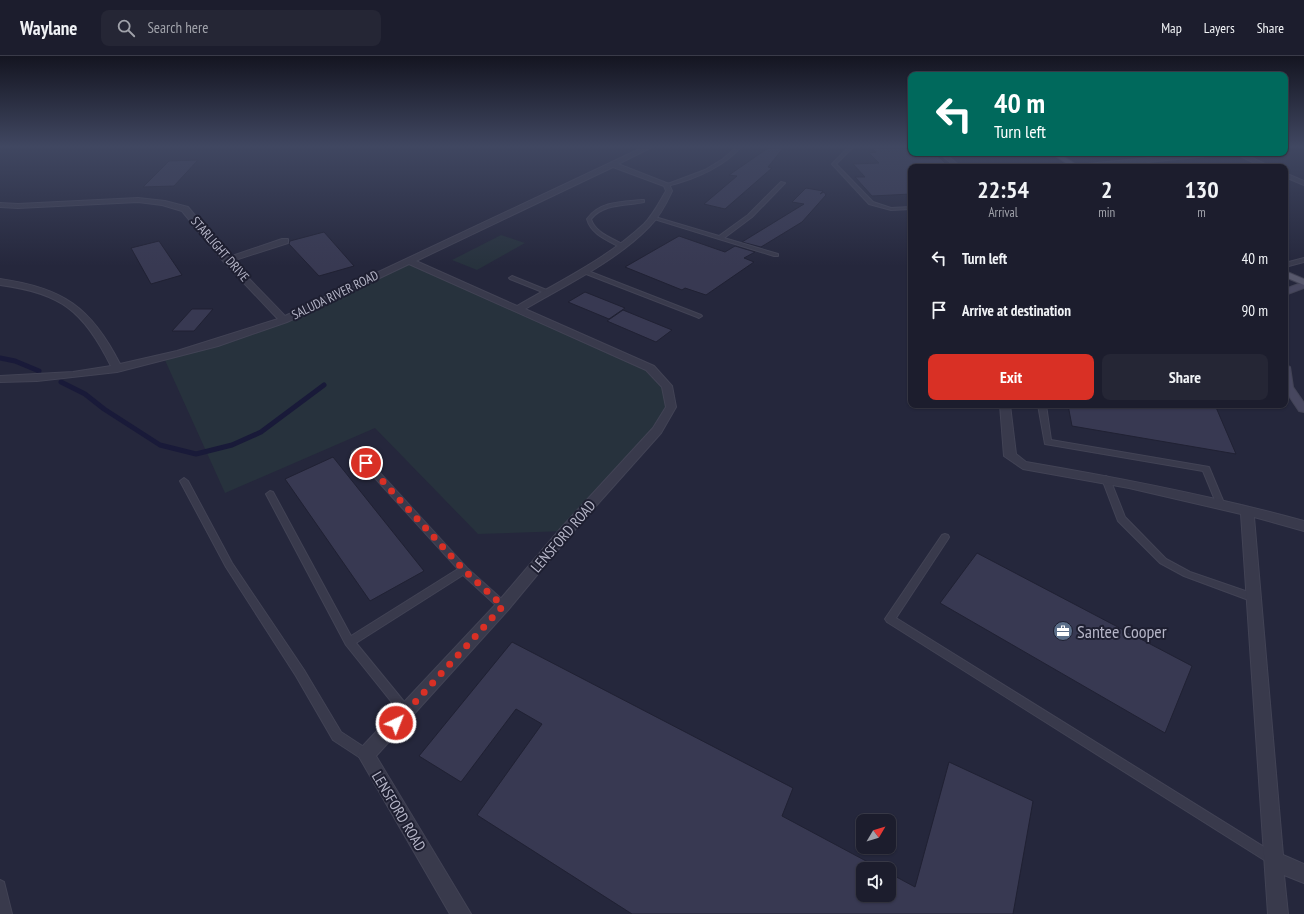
<!DOCTYPE html>
<html lang="en">
<head>
<meta charset="utf-8">
<style>
	:root { --surface:#1c1d2d; --page:#252635; --text:#f1f3f6; --muted:#a0a2aa; --line:#3a3b49; --accent:#d93025 }
	body { margin:0; font-family:"PT Sans Narrow",sans-serif; background:var(--page); color:var(--text); height:100vh; display:flex; flex-direction:column; font-size:15px; white-space:nowrap }
	* { box-sizing:border-box; margin:0 }
	p { font-size:13px; color:var(--muted) }
	.icon { flex:none; width:22px; height:22px; fill:none; stroke:currentColor; stroke-width:2; stroke-linecap:round; stroke-linejoin:round }
	.map { position:relative; flex:1; overflow:hidden }
	.sheet { position:absolute; left:908px; top:108px; width:380px; height:244px; display:flex; flex-direction:column; background:var(--surface); border-radius:8px; box-shadow:0 1px 3px #0004,0 0 0 1px var(--line) }
	.sheet>* { flex:none }
	.banner { position:absolute; left:908px; top:16px; width:380px; height:84px; border-radius:8px; box-shadow:0 1px 3px #0004,0 0 0 1px var(--line); background:#00695c; color:#fff; overflow:hidden }
	.needle { width:26px; rotate:52deg }
	.buttons { position:absolute; left:856px; top:758px; display:grid; gap:8px }
	.buttons a { display:grid; place-items:center; width:40px; height:40px; border-radius:8px; background:var(--surface); box-shadow:0 1px 3px #0004,0 0 0 1px var(--line); font-size:20px }
	.pin { position:absolute; display:grid; place-items:center; width:34px; height:34px; color:#fff; margin:-17px; border:2px solid #fff; border-radius:50%; box-shadow:0 1px 4px #0007 }
	.me { position:absolute; width:44px; margin:-22px; rotate:43deg; stroke-linejoin:round; filter:drop-shadow(0 0 3px #0008) }
	.turn { display:flex; align-items:center; gap:14px; height:84px; padding:0 20px; font-size:18px }
	.turn .icon { width:52px; height:52px; stroke-width:2.5 }
	.turn b { display:block; font-size:28px; line-height:34px }
	.eta { display:flex; justify-content:space-evenly; align-items:center; height:68px; text-align:center }
	.eta b { font-size:24px; font-weight:800; line-height:28px }
	.button { display:flex; gap:8px; margin-top:auto; padding:8px 20px }
	.button a { flex:1; height:46px; border-radius:8px; background:var(--accent); color:#fff; font-size:16px; font-weight:800; line-height:46px; text-align:center }
	.button a+a { background:var(--page); color:var(--text) }
	ul { padding:0; list-style:none }
	li { display:flex; align-items:center; gap:12px; height:52px; padding:0 20px }
	li div { flex:1 }
	li b { display:block; font-size:15px }
	li em { font-style:normal }
	header { display:flex; align-items:center; gap:24px; box-sizing:border-box; height:56px; padding:0 20px; background:var(--surface); border-bottom:1px solid var(--line) }
	header strong { font-size:19px }
	nav { display:flex; gap:22px; margin-inline-start:auto; font-size:14px }
	.search { width:280px; height:36px; background:var(--page); display:flex; align-items:center; gap:10px; box-sizing:border-box; padding:0 14px; border-radius:8px; color:var(--muted); font-size:15px }
	.map>svg:first-child { display:block }
	.green { fill:#27323d }
	.lines { fill:none; stroke-linecap:round; stroke-linejoin:round }
	.stream { stroke:#191a39; stroke-width:5 }
	.building { fill:#383952; stroke:#202133 }
	.lane-casing { stroke:#424355; stroke-width:2 }
	.street-casing { stroke:#424355; stroke-width:2 }
	.secondary-casing { stroke:#424355; stroke-width:2 }
	.primary-casing { stroke:#424355; stroke-width:2 }
	.lane { fill:#393a4c; fill-rule:evenodd }
	.street { fill:#393a4c; fill-rule:evenodd }
	.secondary { fill:#47475f; fill-rule:evenodd }
	.primary { fill:#57586c; fill-rule:evenodd }
	.route { stroke:#d93025; stroke-width:7; stroke-dasharray:0 12.6 }
	.labels { text-anchor:middle; dominant-baseline:central; stroke-width:4; stroke-linejoin:round; paint-order:stroke }
	.far-street-label { font-size:13px; fill:#b5b5c7; stroke:#1e1f31 }
	.street-label { font-size:15px; fill:#b5b5c7; stroke:#1e1f31 }
	.near-poi-label { font-size:18px; fill:#b5b5c7; stroke:#1e1f31; text-anchor:start }
</style>
</head>
<body>
<header>
<strong>Waylane</strong>
<div class="search"><svg class="icon" aria-label="search" viewBox="0 0 24 24"><circle cx="10" cy="10" r="6"/><path d="M15 15l6 6"/></svg>Search here</div>
<nav><a>Map</a><a>Layers</a><a>Share</a></nav>
</header>
<div class="map">
<svg width="1304" height="858" viewBox="0 0 1304 858">
	<rect width="100%" height="100%" fill="#25273c"/>
	<g class="green">
		<path d="M501,179L525,187L477,214L452,204Z"/>
		<path d="M408,204L650,312L667,330L671,350L566,475L478,478L375,372L225,437L164,302L247,278Z"/>
	</g>
	<g class="lines">
		<g class="stream">
			<path d="M0,302L15,305L39,315"/>
			<path d="M61,326L85,338L104,353L160,389L196,398L232,389L261,376L324,329"/>
		</g>
	</g>
	<g class="building">
		<path d="M771,90H785L768,111L772,112L725,153L704,148L737,120L729,119Z"/>
		<path d="M869,90H911V97H934L950,111H911V138L872,140L855,121H865L853,108L879,107L869,97L876,96Z"/>
		<path d="M198,104L174,130L143,131L169,105Z"/>
		<path d="M806,132L823,135L820,138L824,136L826,139L802,166L761,191L742,186L804,148L792,146Z"/>
		<path d="M324,176L354,210L319,220L289,188L290,185Z"/>
		<path d="M679,180L725,196L735,190L755,196L744,202L754,206L706,239L685,232L682,234L625,211Z"/>
		<path d="M159,185L182,219L151,228L131,192Z"/>
		<path d="M585,236L625,252L609,263L568,246Z"/>
		<path d="M192,253H213L194,275H172Z"/>
		<path d="M623,254L672,274L656,286L607,265Z"/>
		<path d="M1068,349H1215L1236,398L1072,370Z"/>
		<path d="M333,401L424,515L370,545L285,423Z"/>
		<path d="M977,497L1192,610L1165,677L940,547Z"/>
		<path d="M512,586L793,732L782,760L881,813H863V839H889V817L915,831L949,706L1033,745L1013,858H632L477,759L542,668L516,653L461,726L419,700Z"/>
	</g>
	<g class="lines">
		<defs>
			<g id="lane">
				<path d="M738,90H742C722,112 695,123 667,130L665,129L705,114L723,103Z"/>
				<path d="M850,90H854L836,108L873,146L891,152L911,151V153L891,154L869,148L832,108Z"/>
				<path d="M939,97H944L961,111H956Z"/>
				<path d="M1138,104H1142L1155,111H1149L1138,106Z"/>
				<path d="M781,126L785,127L752,161L724,182L778,198V200H774L651,162L655,161L719,180L748,159Z"/>
				<path d="M642,144H644V146C626,150 604,147 591,163C595,177 612,182 624,189V191H620C607,184 591,178 587,163C600,145 622,146 642,144Z"/>
				<path d="M1304,202V206L1285,211V207Z"/>
				<path d="M583,213L701,259L702,260L699,262L697,261L581,216L580,215Z"/>
				<path d="M512,220L549,235L550,236L545,237L510,223L509,222Z"/>
				<path d="M1038,349H1046L1051,384L1209,411L1224,447L1220,450L1217,449L1203,415L1045,388Z"/>
				<path d="M356,393L359,394L467,512L506,547L508,550L506,553L503,554L500,553L463,519L356,587L410,653L411,656L410,659L406,661L402,659L346,589L266,438L270,435L273,436L351,580L458,513L353,398L352,396Z"/>
				<path d="M1106,420L1110,423L1125,461L1166,503L1190,516L1257,539L1259,542L1257,545L1254,546L1184,520L1160,507L1118,465L1102,423Z"/>
				<path d="M184,422L188,425L232,507L304,614L341,676L370,695L372,699L370,703L366,704L362,703L333,684L296,620L226,511L180,425Z"/>
				<path d="M945,478L948,479L949,481L948,483L896,562L1277,799L1279,803L1277,807L1273,809L1269,807L887,566L885,563L887,560L942,479Z"/>
				<path d="M0,824L4,826L12,858H0Z"/>
			</g>
			<g id="street">
				<path d="M646,90H654L618,108L669,128L672,135C666,148 660,160 649,171C616,205 566,229 525,253L654,310L672,330L676,351L661,377L571,478L508,554L376,700L471,858H450L358,699L360,693L498,546L561,472L653,372L666,351L662,331L646,314L409,208L287,266L218,290L117,316L37,325L0,326V320L73,316L111,310C84,255 61,237 0,229V223C63,232 91,251 120,308L177,295L278,263L224,206L182,155L162,149L138,146L18,152L0,151V147L18,148L138,142L165,145L188,151L229,201L282,183H288V187L232,205L285,260ZM613,111L664,130L666,135C659,147 653,159 644,168C608,202 560,225 517,250L416,205Z"/>
				<path d="M1285,90H1297L1285,93Z"/>
				<path d="M1199,97H1221L1218,99L1097,111H1074L1077,109Z"/>
				<path d="M1234,97H1242L1271,111H1263Z"/>
				<path d="M1285,117L1304,125V129L1285,121Z"/>
				<path d="M1000,349H1010L1016,398L1026,406C1120,422 1213,440 1304,465V475L1254,461L1283,799L1304,808V827L1284,819L1288,858H1268L1241,458L1129,432L1023,413L1004,400Z"/>
			</g>
			<g id="secondary">
				<path d="M1304,226V232L1285,239V233Z"/>
				<path d="M1285,308L1290,311L1293,331L1304,347V356L1299,355L1285,334Z"/>
			</g>
			<g id="primary">
				<path d="M1051,97H1058L1080,111H1072Z"/>
				<path d="M1285,215L1304,223V229L1285,221Z"/>
			</g>
		</defs>
		<use href="#lane" class="lane-casing"/>
		<use href="#street" class="street-casing"/>
		<use href="#secondary" class="secondary-casing"/>
		<use href="#primary" class="primary-casing"/>
		<use href="#lane" class="lane"/>
		<use href="#street" class="street"/>
		<use href="#secondary" class="secondary"/>
		<use href="#primary" class="primary"/>
	</g>
	<linearGradient id="sky" x2="0" y2="1"><stop stop-color="#141521"/><stop offset="0.43" stop-color="#404761"/><stop offset="1" stop-color="#404761" stop-opacity="0"/></linearGradient>
	<rect width="1304" height="210" fill="url(#sky)"/>
	<g class="lines">
		<path class="route" d="M366,407L464,514L503,550L396,667"/>
	</g>
	<defs>
		<symbol id="office-disc" viewBox="-11 -11 22 22"><circle r="9.5" fill="#5c6f8a" stroke="#1e1f31"/><path d="M-6-3h4V-5.5h4V-3h4V5H-6ZM-1-4.5V-3h2v-1.5ZM-6 0V1H6V0Z" fill="#fff"/></symbol>
	</defs>
	<g fill-rule="evenodd">
		<use href="#office-disc" x="1052" y="564" width="22" height="22"/>
	</g>
	<g class="labels">
		<g class="far-street-label">
			<text transform="translate(220 193) rotate(49)">STARLIGHT DRIVE</text>
			<text transform="translate(335 239) rotate(-26)">SALUDA RIVER ROAD</text>
		</g>
		<g class="street-label">
			<text transform="translate(563 480) rotate(-49)">LENSFORD ROAD</text>
			<text transform="translate(399 755) rotate(59)">LENSFORD ROAD</text>
		</g>
		<g class="near-poi-label">
			<text x="1077" y="575">Santee Cooper</text>
		</g>
	</g>
</svg>
<div class="buttons">
<a><svg class="needle" viewBox="-14 -14 28 28"><path d="M0-13l5 13h-10z" fill="#e53935"/><path d="M0 13l5-13h-10z" fill="#a0a2aa"/></svg></a>
<a><svg class="icon" aria-label="sound" viewBox="0 0 24 24"><path d="M4 9h4l5-4v14l-5-4H4zM17 9q2 3 0 6"/></svg></a>
</div>
<div class="pin" style="left:366px;top:407px;background:#d93025"><svg class="icon" aria-label="arrive" viewBox="0 0 24 24"><path d="M6 21V4h12l-3 4 3 4H6"/></svg></div>
<svg class="me" style="left:396px;top:667px" viewBox="-20 -20 40 40"><circle r="17" fill="#d93025" stroke="#fff" stroke-width="3"/><path d="M0-11L8 9 0 5-8 9z" fill="#fff"/></svg>
<div class="banner">
<div class="turn"><svg class="icon" aria-label="left" viewBox="0 0 24 24"><path d="M17 20v-9H6M10 6l-5 5 5 5"/></svg><div><b>40 m</b>Turn left</div></div>
</div>
<section class="sheet">
<div class="eta">
<div><b>22:54</b><p>Arrival</p></div>
<div><b>2</b><p>min</p></div>
<div><b>130</b><p>m</p></div>
</div>
<ul>
<li><svg class="icon" aria-label="left" viewBox="0 0 24 24"><path d="M17 20v-9H6M10 6l-5 5 5 5"/></svg><div><b>Turn left</b></div><em>40 m</em></li>
<li><svg class="icon" aria-label="arrive" viewBox="0 0 24 24"><path d="M6 21V4h12l-3 4 3 4H6"/></svg><div><b>Arrive at destination</b></div><em>90 m</em></li>
</ul>
<div class="button"><a>Exit</a><a>Share</a></div>
</section>
</div>
</body>
</html>
